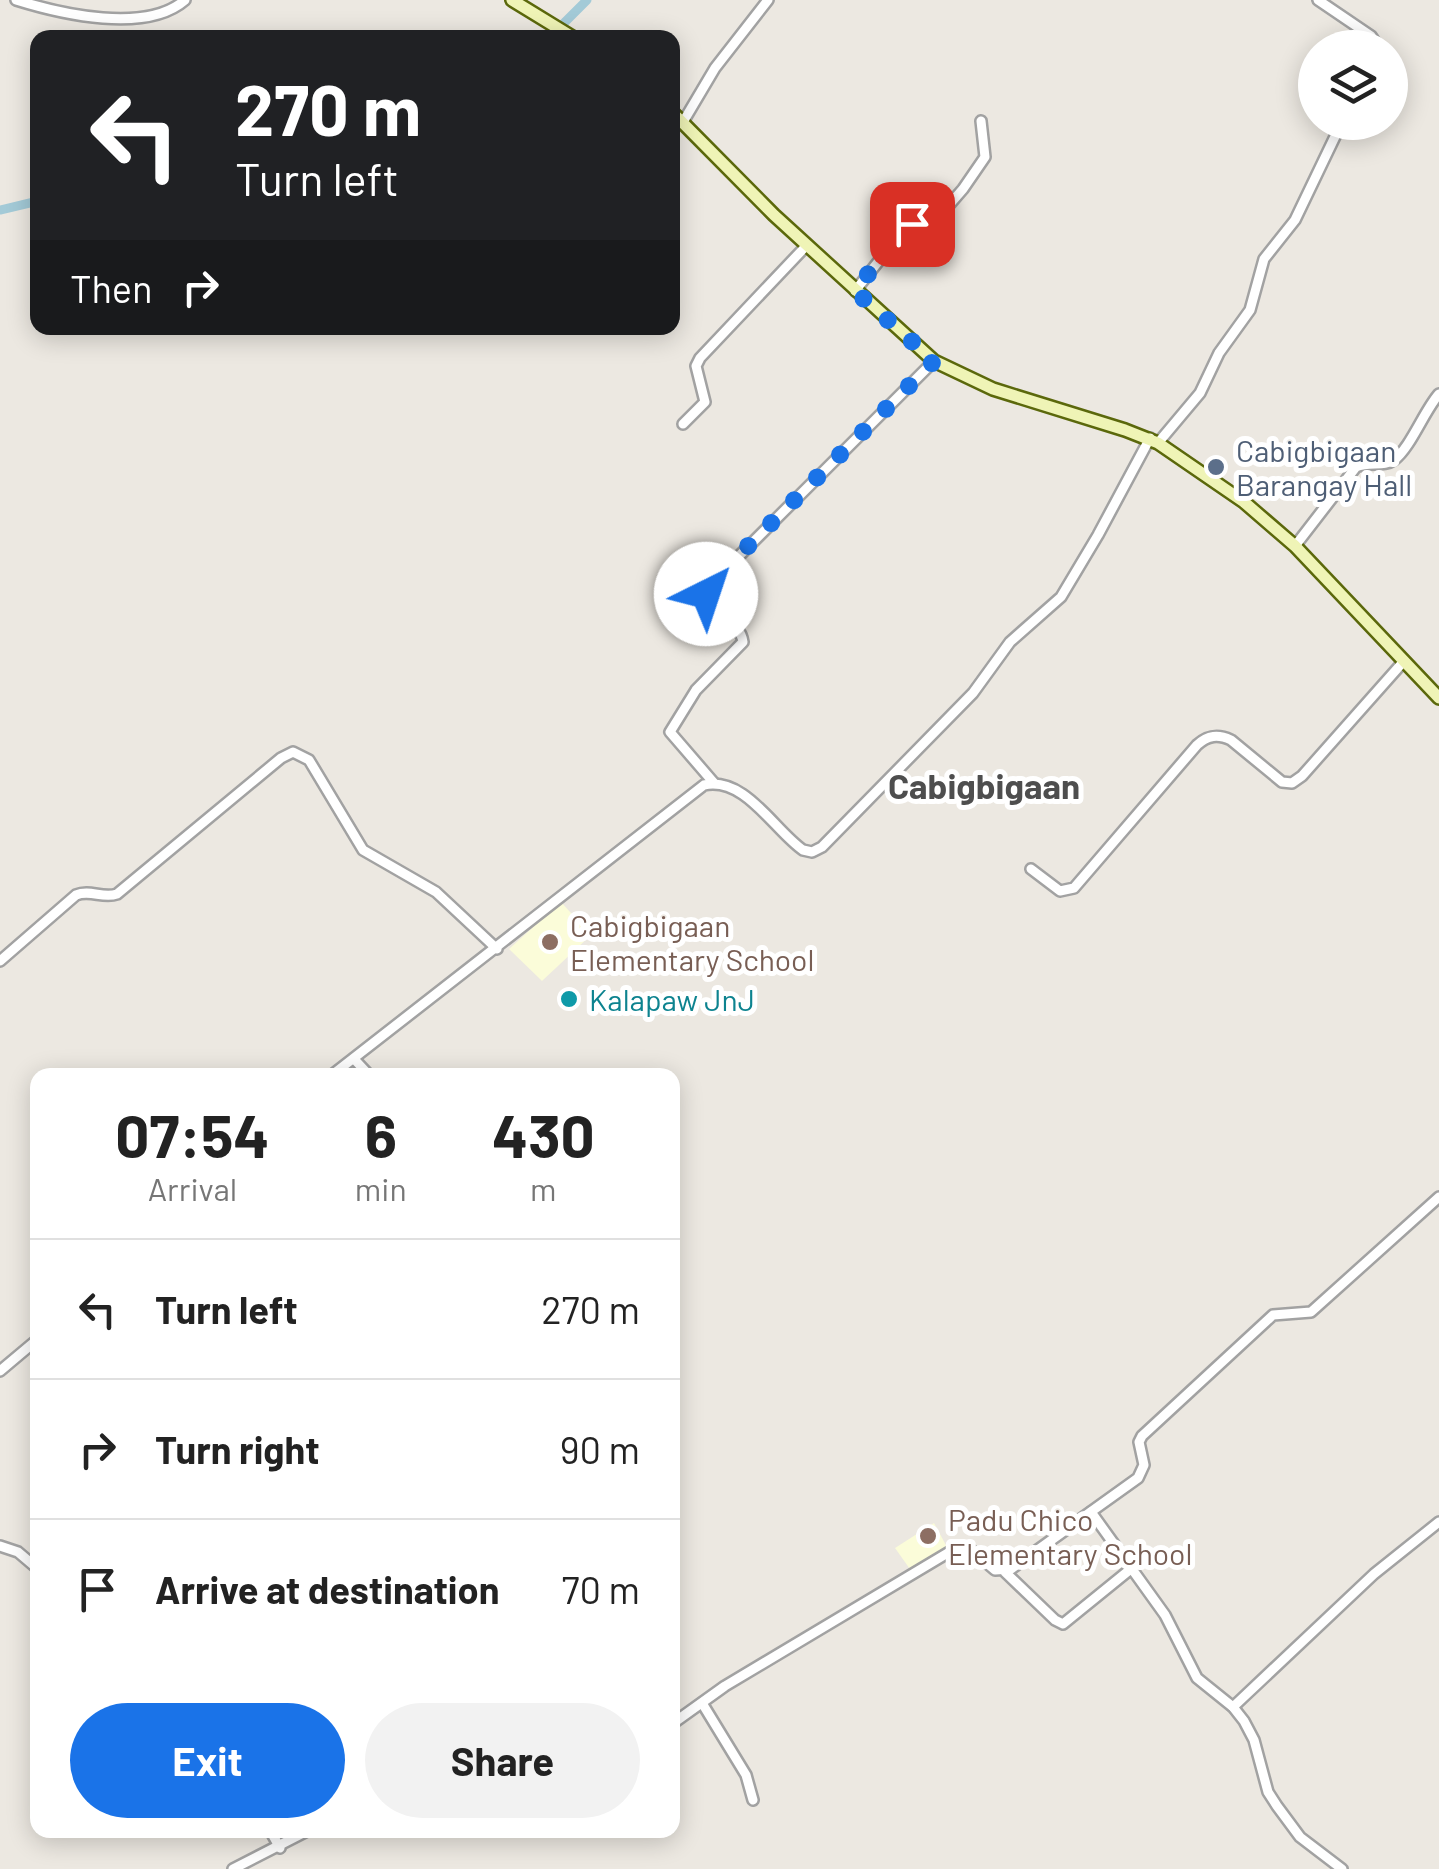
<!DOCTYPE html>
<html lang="en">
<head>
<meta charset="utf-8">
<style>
	:root { --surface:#fff; --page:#f2f2f2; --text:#222; --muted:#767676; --line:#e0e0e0; --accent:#1a73e8 }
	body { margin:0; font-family:Barlow,sans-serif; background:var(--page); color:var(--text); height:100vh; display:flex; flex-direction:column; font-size:38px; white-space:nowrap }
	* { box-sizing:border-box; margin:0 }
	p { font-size:32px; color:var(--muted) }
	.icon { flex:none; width:55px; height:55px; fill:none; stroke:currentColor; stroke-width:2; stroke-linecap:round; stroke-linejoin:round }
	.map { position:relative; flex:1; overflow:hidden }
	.sheet { position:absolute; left:30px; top:1068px; width:650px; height:770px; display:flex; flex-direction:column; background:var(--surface); border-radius:20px; box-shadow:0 5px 25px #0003 }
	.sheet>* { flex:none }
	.hud { position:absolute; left:30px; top:30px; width:650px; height:305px; border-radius:20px; box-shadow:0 5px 25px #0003; background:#202124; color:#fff; overflow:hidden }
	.tools { position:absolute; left:1298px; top:30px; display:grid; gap:20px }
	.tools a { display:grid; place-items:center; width:110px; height:110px; border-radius:50%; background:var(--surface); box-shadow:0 5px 25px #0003; font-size:50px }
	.pin { position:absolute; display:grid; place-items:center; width:85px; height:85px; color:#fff; margin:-42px; border-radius:20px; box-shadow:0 5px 15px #0006 }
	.me { position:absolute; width:110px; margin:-55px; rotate:41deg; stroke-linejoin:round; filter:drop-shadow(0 0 8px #0008) }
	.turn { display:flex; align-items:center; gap:35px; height:210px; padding:0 40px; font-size:45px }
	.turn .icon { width:130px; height:130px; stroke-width:2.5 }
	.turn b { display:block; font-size:70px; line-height:85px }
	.then { display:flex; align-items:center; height:95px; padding:0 40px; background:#0003; gap:20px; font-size:38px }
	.eta { display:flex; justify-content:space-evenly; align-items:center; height:170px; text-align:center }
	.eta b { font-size:60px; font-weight:700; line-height:70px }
	.action { display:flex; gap:20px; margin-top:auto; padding:20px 40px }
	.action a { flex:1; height:115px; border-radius:60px; background:var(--accent); color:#fff; font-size:40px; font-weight:700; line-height:115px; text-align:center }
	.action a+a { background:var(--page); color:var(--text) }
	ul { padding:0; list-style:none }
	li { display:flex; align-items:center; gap:30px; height:140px; padding:0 40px; border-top:2px solid var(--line) }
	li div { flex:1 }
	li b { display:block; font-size:38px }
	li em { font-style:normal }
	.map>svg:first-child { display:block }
	.education { fill:#fbfcd9 }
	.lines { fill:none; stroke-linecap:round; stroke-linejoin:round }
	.canal { stroke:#a3cad7; stroke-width:9 }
	.street-casing { stroke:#a2a2a2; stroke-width:14 }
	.secondary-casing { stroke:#5b680b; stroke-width:16 }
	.street { stroke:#fff; stroke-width:9 }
	.secondary { stroke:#eff4b6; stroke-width:11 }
	.route { stroke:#1a73e8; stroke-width:18; stroke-dasharray:0 32.4 }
	.service-dot { fill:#5c6f8a; stroke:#fff; stroke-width:4 }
	.education-dot { fill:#8d6e63; stroke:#fff; stroke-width:4 }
	.culture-dot { fill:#0f9aa8; stroke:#fff; stroke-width:4 }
	.labels { text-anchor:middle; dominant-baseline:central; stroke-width:10; stroke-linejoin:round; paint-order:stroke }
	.service-label { font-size:30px; fill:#4e5e75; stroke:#fff; text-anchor:start }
	.education-label { font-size:30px; fill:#785e54; stroke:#fff; text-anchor:start }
	.culture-label { font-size:30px; fill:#0d838f; stroke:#fff; text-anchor:start }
	.quarter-label { font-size:35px; font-weight:bold; fill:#4e4e4e; stroke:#fff }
</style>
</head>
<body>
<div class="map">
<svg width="1439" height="1869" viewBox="0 0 1439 1869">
	<rect width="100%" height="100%" fill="#ece8e1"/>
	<g class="education">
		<path d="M561,902L591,935L542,981L509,949Z"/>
		<path d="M934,1523L948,1549L912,1572L895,1548Z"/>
	</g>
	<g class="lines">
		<g class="canal">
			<path d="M564,23L587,0"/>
			<path d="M0,210L38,201"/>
		</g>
		<defs>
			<g id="street">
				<path d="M16,0C61,14 146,34 185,0"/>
				<path d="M1318,0L1371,36L1379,48"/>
				<path d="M683,122L715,68L768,0"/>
				<path d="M855,291L905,228L943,212L963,189L985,157L981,121"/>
				<path d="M683,424L705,402L696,366L700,358L807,245"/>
				<path d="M1158,443L1200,393L1219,353L1250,310L1264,259L1295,220L1342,122"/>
				<path d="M1295,546L1356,467C1368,461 1384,467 1394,460C1411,447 1424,411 1439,394"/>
				<path d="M714,783L670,732L696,690L743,642C740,620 710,611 706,589L934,361"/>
				<path d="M1031,869L1060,891L1074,888L1197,745C1208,735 1218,734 1231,740L1282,782L1292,783L1302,776L1404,661"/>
				<path d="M0,961L76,895C90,889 103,899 117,894L281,758L293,752L309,760L363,850L436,892L497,949"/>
				<path d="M354,1059L369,1075"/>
				<path d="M332,1075L704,785C745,776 774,830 803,850L812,852L822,847L973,693L1010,642L1061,597L1098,535L1150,438"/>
				<path d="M0,1371L38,1339"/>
				<path d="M1091,1512L1165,1615L1197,1678L1233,1707L1244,1721L1254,1740L1268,1792L1277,1806L1300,1837L1342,1869"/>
				<path d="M0,1546L18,1552L38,1569"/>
				<path d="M1005,1572L1055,1620L1063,1624L1132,1568"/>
				<path d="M702,1703L746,1775L753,1800"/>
				<path d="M1233,1707L1374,1574L1439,1522"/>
				<path d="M672,1724L725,1686L951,1551L969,1548L995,1570L1011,1569L1138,1478L1144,1465L1139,1442L1142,1436L1273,1315L1311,1312L1439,1197"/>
				<path d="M270,1830L280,1848"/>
				<path d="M233,1869L309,1830"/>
			</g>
			<g id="secondary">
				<path d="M512,0L574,38"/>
				<path d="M672,112L774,215L934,361L993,389L1125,430L1158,443L1244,502L1295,546L1439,698"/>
			</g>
		</defs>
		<use href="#street" class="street-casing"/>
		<use href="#secondary" class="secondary-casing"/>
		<use href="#street" class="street"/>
		<use href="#secondary" class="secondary"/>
	</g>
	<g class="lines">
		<path class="route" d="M706,594L709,585L934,361L855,291L899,234L912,224"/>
	</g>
	<circle class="service-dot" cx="1216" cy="467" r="10"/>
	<g class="education-dot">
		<circle cx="550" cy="942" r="10"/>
		<circle cx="928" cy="1536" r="10"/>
	</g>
	<circle class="culture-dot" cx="569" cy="999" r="10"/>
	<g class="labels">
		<g class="service-label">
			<text x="1236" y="450">Cabigbigaan<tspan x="1236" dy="34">Barangay Hall</tspan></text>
		</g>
		<g class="education-label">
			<text x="570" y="925">Cabigbigaan<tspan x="570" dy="34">Elementary School</tspan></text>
			<text x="948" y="1519">Padu Chico<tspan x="948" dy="34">Elementary School</tspan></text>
		</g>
		<g class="culture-label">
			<text x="589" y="999">Kalapaw JnJ</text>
		</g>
		<g class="quarter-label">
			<text x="984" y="785">Cabigbigaan</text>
		</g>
	</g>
</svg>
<div class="tools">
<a><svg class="icon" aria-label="layers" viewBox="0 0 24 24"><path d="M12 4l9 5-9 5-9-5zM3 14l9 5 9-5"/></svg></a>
</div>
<div class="pin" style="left:912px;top:224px;background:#d93025"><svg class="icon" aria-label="arrive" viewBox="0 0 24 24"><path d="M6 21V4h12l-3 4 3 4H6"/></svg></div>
<svg class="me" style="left:706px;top:594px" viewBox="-20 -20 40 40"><circle r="19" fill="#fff"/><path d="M0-13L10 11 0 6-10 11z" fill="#1a73e8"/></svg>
<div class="hud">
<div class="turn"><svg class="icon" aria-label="left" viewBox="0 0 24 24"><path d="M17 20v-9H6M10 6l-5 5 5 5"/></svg><div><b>270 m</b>Turn left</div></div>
<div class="then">Then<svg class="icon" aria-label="right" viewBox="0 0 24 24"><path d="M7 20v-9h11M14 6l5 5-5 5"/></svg></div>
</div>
<section class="sheet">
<div class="eta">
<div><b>07:54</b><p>Arrival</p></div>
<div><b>6</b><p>min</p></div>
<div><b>430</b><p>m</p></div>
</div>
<ul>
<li><svg class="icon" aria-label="left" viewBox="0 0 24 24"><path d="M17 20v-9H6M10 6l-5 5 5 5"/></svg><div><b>Turn left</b></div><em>270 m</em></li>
<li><svg class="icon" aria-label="right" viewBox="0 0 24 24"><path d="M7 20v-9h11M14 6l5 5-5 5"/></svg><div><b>Turn right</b></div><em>90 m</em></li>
<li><svg class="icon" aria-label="arrive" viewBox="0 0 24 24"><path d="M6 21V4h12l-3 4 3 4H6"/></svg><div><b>Arrive at destination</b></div><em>70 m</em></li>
</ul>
<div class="action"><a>Exit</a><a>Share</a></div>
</section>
</div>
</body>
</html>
